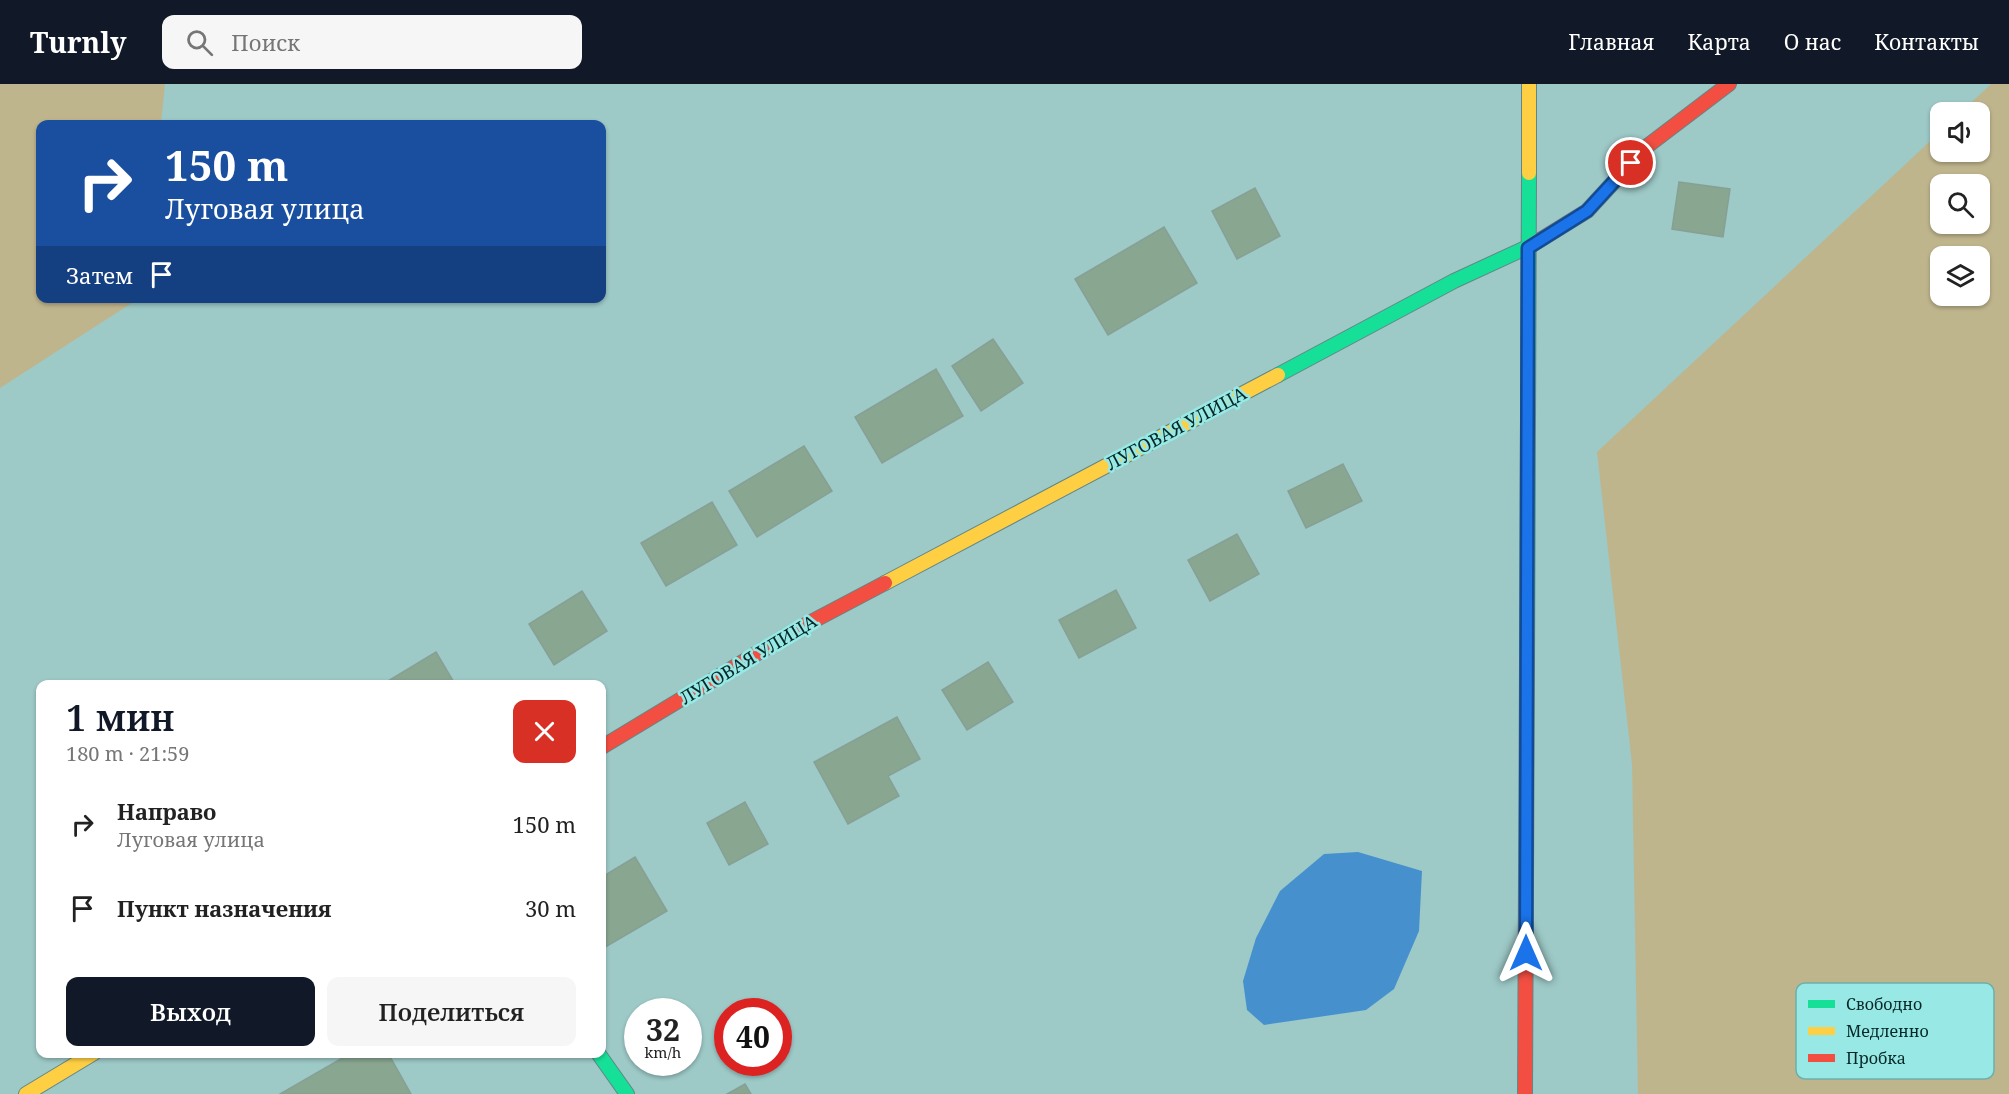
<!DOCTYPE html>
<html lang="ru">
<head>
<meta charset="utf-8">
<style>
	:root { --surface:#fff; --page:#f6f6f6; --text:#222; --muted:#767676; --accent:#111827 }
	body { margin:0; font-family:"Noto Serif",serif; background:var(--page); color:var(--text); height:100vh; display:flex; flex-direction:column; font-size:22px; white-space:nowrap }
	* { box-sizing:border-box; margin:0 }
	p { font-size:20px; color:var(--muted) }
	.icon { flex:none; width:33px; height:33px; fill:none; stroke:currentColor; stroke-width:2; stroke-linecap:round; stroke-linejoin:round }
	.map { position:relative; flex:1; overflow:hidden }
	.details { position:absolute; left:36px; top:596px; width:570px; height:378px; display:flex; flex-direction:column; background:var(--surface); border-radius:12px; box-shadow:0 2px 4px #0004 }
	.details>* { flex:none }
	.hud { position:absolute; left:36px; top:36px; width:570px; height:183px; border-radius:12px; box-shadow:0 2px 4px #0004; background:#1a4fa0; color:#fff; overflow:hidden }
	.fabs { position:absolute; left:1930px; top:18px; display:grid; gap:12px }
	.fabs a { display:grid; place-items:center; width:60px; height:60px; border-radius:12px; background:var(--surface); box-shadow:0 2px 4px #0004; font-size:30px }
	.speed { position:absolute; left:624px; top:914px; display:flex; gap:12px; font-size:30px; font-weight:700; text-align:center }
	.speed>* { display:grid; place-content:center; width:78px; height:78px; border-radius:50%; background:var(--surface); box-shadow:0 2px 4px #0004; line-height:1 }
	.speed small { font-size:15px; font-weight:400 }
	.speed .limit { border:9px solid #d22; background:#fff; color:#111 }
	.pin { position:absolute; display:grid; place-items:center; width:51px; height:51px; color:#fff; margin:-26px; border:3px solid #fff; border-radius:50%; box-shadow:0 2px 6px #0007 }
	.me { position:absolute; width:66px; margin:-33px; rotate:0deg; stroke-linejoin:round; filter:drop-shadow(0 0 4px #0008) }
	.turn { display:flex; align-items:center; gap:21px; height:126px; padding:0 30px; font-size:27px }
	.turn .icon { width:78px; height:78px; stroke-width:2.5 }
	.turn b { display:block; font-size:42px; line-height:51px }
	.then { display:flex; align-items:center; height:57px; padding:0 30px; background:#0003; gap:12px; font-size:22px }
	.round { display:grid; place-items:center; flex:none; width:63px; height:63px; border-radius:12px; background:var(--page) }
	.head { display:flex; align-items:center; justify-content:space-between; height:102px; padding:0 30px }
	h1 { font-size:36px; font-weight:600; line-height:45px; color:var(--accent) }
	.button { display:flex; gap:12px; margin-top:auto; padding:12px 30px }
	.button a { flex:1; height:69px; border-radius:12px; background:var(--accent); color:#fff; font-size:24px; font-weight:600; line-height:69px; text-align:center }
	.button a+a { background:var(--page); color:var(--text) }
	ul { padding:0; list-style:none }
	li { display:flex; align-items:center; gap:18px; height:84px; padding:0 30px }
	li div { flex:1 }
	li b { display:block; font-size:22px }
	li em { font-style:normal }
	header { display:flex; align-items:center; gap:36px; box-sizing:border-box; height:84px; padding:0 30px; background:var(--accent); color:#fff }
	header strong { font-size:28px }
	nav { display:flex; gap:33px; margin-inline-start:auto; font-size:21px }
	.search { width:420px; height:54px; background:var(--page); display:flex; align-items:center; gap:15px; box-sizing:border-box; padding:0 21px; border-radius:12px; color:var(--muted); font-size:22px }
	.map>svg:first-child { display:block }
	.green { fill:#bfb58d; fill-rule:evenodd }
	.water { fill:#4691cd }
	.building { fill:#88a690; stroke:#87a096; stroke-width:1.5 }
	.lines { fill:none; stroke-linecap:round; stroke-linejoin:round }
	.fast-casing { stroke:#628686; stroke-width:16 }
	.slow-casing { stroke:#628686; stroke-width:16 }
	.jam-casing { stroke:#628686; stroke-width:16 }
	.fast { stroke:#16e098; stroke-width:14 }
	.slow { stroke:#ffcf43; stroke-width:14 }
	.jam { stroke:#f24e42; stroke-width:14 }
	.route-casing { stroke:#114b97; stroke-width:15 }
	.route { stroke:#1a73e8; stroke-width:10 }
	.labels { text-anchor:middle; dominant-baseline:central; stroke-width:5; stroke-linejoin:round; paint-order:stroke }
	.street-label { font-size:18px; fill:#042827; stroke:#98e9e5 }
	.key { fill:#98e9e5; stroke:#6cafac; stroke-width:1.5 }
	.key-label { font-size:16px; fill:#042827 }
</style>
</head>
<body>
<header>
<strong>Turnly</strong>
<div class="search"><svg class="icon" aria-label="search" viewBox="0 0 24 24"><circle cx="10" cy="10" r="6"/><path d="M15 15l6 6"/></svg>Поиск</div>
<nav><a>Главная</a><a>Карта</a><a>О нас</a><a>Контакты</a></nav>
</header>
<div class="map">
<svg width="2009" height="1010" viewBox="0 0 2009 1010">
	<rect width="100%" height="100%" fill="#9dc9c7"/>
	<g class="green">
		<path d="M0,0H165L161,40H40V214L138,215L0,304Z"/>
		<path d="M1991,0H2009V1010H1638L1632,680L1597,368L1941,47V68H1980V28H1961ZM1941,100H1980V140H1941ZM1941,172H1980V212H1941Z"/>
	</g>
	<path class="water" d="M1358,768L1422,787L1419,847L1394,905L1366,926L1264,941L1247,926L1243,897L1256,854L1280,807L1324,770Z"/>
	<g class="building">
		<path d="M1679,98L1730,105L1723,153L1672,145Z"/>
		<path d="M1255,104L1280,152L1237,175L1212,127Z"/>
		<path d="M1164,143L1197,199L1108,251L1075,195Z"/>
		<path d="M993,255L1023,299L981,327L952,282Z"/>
		<path d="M936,285L963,332L882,379L855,333Z"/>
		<path d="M804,362L832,407L757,453L729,407Z"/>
		<path d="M1343,380L1362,417L1306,444L1288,407Z"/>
		<path d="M712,418L737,461L666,502L641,459Z"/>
		<path d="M1237,450L1259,490L1210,517L1188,476Z"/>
		<path d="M1116,506L1136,544L1079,574L1059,536Z"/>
		<path d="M582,507L607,547L554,581L529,540Z"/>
		<path d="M436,568L455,600H383Z"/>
		<path d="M988,578L1013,618L967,646L942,606Z"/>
		<path d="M897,633L920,675L888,692L899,712L848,740L814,678Z"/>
		<path d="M745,718L768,760L729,781L707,739Z"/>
		<path d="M635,773L667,827L602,865V793Z"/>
		<path d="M351,969H388L411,1010H280Z"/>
		<path d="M745,1000L751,1010H727Z"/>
	</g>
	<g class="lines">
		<defs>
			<g id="fast">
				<path d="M1278,291L1454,197L1532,161"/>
				<path d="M1527,579L1529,89"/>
				<path d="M598,969L627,1010"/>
			</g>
			<g id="slow">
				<path d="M1529,89V0"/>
				<path d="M885,499L1278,291"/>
				<path d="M26,1010L94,969"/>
			</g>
			<g id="jam">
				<path d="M1532,161L1587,127L1646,63L1729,0"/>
				<path d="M602,663L794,547L885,499"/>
				<path d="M1525,1010L1527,579"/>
			</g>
		</defs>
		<use href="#fast" class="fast-casing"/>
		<use href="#slow" class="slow-casing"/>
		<use href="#jam" class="jam-casing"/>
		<use href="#fast" class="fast"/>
		<use href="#slow" class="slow"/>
		<use href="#jam" class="jam"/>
	</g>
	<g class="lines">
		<defs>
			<path id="route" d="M1526,869L1528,164L1587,127L1631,79"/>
		</defs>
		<use href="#route" class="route-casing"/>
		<use href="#route" class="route"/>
	</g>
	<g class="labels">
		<g class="street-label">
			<text transform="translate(1176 344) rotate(-28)">ЛУГОВАЯ УЛИЦА</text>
			<text transform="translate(748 575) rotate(-31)">ЛУГОВАЯ УЛИЦА</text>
		</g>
	</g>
	<rect x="1796" y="899" width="198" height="96" rx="9" class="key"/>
	<rect x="1808" y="916" width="27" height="8" fill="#16e098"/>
	<rect x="1808" y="943" width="27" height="8" fill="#ffcf43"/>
	<rect x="1808" y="970" width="27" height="8" fill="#f24e42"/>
	<g class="key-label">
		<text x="1846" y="926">Свободно</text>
		<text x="1846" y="953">Медленно</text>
		<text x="1846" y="980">Пробка</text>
	</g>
</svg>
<div class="fabs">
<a><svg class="icon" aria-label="sound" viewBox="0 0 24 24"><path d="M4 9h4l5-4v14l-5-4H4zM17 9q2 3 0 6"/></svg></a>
<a><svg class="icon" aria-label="search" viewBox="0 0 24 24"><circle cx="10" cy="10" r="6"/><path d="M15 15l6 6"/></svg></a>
<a><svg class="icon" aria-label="layers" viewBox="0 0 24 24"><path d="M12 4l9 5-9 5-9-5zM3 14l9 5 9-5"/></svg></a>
</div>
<div class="speed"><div>32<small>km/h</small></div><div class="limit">40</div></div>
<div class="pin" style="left:1631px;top:79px;background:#d93025"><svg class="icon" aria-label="arrive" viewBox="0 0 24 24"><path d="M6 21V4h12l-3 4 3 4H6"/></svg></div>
<svg class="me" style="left:1526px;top:869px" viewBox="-20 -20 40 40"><path d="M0-17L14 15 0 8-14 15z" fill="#1a73e8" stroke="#fff" stroke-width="4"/></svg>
<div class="hud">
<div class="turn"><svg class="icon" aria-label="right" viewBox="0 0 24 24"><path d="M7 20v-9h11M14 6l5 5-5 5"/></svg><div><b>150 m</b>Луговая улица</div></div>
<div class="then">Затем<svg class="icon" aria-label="arrive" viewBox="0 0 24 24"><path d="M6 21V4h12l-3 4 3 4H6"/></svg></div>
</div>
<section class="details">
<div class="head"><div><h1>1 мин</h1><p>180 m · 21:59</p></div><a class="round" style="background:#d93025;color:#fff"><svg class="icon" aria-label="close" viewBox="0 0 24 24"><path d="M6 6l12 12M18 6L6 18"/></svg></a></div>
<ul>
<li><svg class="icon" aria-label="right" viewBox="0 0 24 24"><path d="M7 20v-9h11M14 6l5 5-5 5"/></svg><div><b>Направо</b><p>Луговая улица</p></div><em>150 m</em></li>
<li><svg class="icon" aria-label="arrive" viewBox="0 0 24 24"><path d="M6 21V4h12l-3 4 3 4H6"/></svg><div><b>Пункт назначения</b></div><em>30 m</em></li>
</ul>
<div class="button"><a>Выход</a><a>Поделиться</a></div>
</section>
</div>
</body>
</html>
